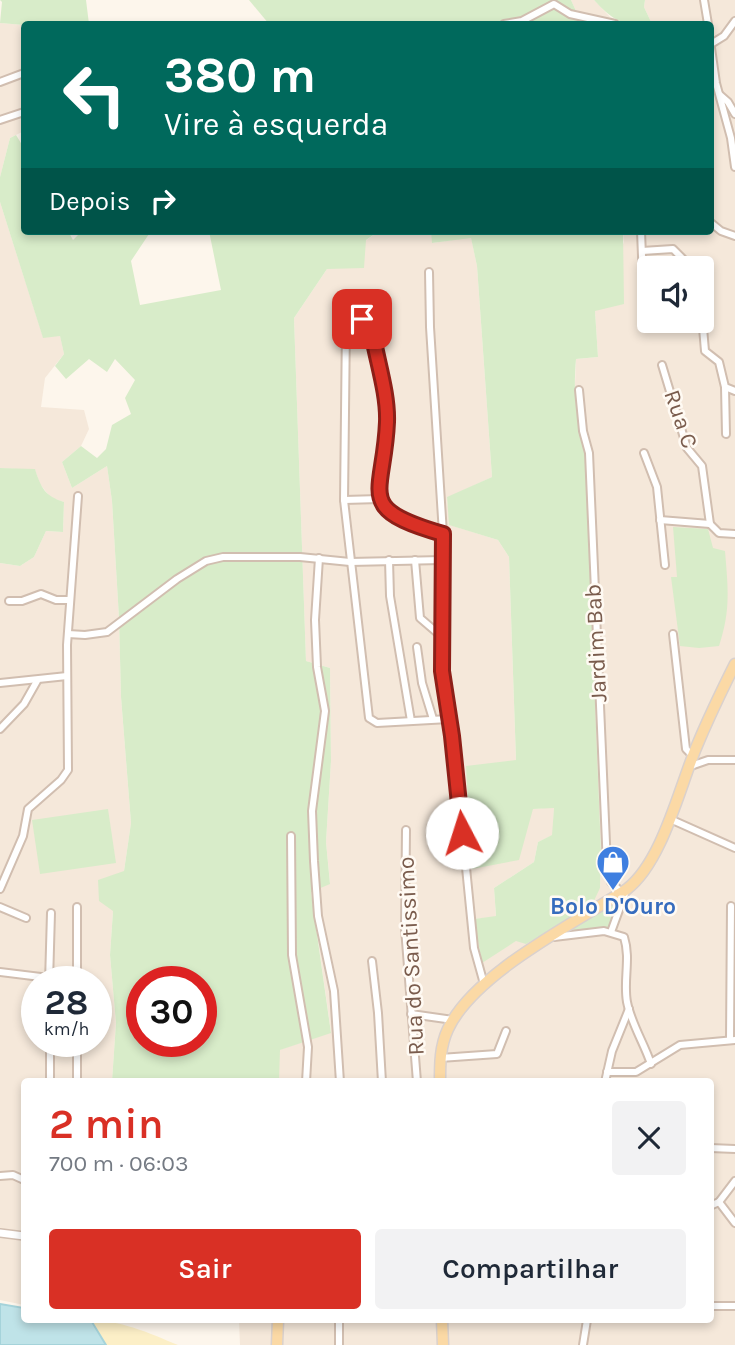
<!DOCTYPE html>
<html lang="pt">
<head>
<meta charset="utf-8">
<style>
	:root { --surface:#fff; --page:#f2f2f3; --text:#1f2937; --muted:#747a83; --accent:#d93025 }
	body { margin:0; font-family:Karla,sans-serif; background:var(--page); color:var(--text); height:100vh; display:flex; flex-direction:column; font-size:26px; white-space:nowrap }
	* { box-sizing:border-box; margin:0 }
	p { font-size:23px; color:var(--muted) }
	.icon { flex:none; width:38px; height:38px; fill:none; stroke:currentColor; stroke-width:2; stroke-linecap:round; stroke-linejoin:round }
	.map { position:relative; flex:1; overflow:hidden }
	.side { position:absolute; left:21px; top:1078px; width:693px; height:245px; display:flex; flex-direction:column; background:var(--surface); border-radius:7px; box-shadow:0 4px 10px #0003 }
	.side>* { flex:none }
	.guide { position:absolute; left:21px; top:21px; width:693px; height:214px; border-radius:7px; box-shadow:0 4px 10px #0003; background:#00695c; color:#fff; overflow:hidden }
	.controls { position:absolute; left:637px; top:256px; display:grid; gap:14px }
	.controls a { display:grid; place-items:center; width:77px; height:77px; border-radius:7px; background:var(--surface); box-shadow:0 4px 10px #0003; font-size:35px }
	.speed { position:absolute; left:21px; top:966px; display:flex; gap:14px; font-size:35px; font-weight:700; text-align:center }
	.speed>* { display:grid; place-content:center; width:91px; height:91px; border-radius:50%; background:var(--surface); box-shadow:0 4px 10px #0003; line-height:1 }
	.speed small { font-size:18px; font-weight:400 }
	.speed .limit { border:10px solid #d22; background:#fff; color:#111 }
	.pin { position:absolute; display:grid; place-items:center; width:60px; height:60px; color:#fff; margin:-30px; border-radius:14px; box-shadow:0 4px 10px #0006 }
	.me { position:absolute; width:77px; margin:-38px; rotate:355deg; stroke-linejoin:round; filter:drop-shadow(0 0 5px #0008) }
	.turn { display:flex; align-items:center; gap:24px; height:147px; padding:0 28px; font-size:32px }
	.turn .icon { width:91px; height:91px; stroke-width:2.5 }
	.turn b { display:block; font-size:49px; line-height:60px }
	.then { display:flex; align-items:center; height:66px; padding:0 28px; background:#0003; gap:14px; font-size:26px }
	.round { display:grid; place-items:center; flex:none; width:74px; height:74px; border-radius:7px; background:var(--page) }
	.head { display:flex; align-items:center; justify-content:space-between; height:119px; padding:0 28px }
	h1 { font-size:42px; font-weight:600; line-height:52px; color:var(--accent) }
	.cta { display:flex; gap:14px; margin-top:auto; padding:14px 28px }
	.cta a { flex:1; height:80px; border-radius:7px; background:var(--accent); color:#fff; font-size:28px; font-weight:600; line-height:80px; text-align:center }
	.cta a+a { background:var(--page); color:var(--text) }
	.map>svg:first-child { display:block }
	.residential { fill:#f5e8da; fill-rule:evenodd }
	.green { fill:#d8ecc9; fill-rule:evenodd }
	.sand { fill:#fcefc7 }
	.water { fill:#bfe3e8; stroke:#a5d3da; stroke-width:2 }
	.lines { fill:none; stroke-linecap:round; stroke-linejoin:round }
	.minor-casing { stroke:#d1beb0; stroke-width:10 }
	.tertiary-casing { stroke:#d1beb0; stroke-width:10 }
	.primary-casing { stroke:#dad1cd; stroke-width:13 }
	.minor { stroke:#fff; stroke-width:6 }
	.tertiary { stroke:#fff; stroke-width:7 }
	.primary { stroke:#fbd9a5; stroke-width:10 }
	.route-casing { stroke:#8d1f18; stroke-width:18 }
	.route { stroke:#d93025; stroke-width:12 }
	.labels { text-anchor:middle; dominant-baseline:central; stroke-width:5; stroke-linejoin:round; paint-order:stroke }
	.street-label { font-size:23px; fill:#7a5c4d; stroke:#fffaf3 }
	.shop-label { font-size:23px; font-weight:bold; fill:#366cbe; stroke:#fffaf3 }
</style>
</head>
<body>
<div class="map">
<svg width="735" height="1345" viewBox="0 0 735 1345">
	<rect width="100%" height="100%" fill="#fdf6ec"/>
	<g class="residential">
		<path d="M571,0H594L610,17L627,24H582Z"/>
		<path d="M645,0H735V1345H240L239,1320H710V1082L279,1081V1050L331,1032L311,891L330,883L326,842L331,761L330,668L306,661L294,318L327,269L379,231H431L433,243L471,237L477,266L492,477L447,498L450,525L498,540L509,557L516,761L466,767L533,809L554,807L553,835L538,842L534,862L494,888L496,917L474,919L482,962L600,888L601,852L585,451L574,409L576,359L598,357L595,311L624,242L623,231H710V24H652L644,7ZM649,268H702V320H649Z"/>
		<path d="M0,23L24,25V131L10,138L0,177Z"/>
		<path d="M0,202L43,337L60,335L64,354L45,378L41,407L84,410L89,429L81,446L62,462L72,488L107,466L112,501L119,618L121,697L131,823L124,871L113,911L110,955L116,1023L112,1081L24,1082V1305L0,1300V563L20,566L34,557L46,531L63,532L64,502L51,498L40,484L35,470L0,468ZM37,982H96V1041H37Z"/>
	</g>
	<g class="green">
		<path d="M0,0H86L89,24L24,25L0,23L2,2Z"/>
		<path d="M249,0H571L582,24H269Z"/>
		<path d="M594,0H645L644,7L652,24C622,25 614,22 594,0Z"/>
		<path d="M16,135L24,148V231H68L73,240L82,231H148L149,234L131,261L140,305L221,290L209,231H379L366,240L364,268L327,269L294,318L306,661L330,668L331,761L326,842L330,884L311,892L331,1033L280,1050L279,1081H112L116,1023L110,955L113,911L99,901L98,880L124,871L131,823L121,697L119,618L112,501L107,466L72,488L62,462L81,446L97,458L106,449L112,425L131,414L125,398L135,380L115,359L107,372L89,359L66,379L55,366L64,354L60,336L43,338L0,202V177L10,138ZM142,982H201V1041H142Z"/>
		<path d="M431,231H623L624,304L595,311L598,357L576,359C573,396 576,416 585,451L601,852L600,888L591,907L526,944L516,941L482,963L474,919L496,916L494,888L534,862L538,842L552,835L554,808L533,809L519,860L472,869L466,766L516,760L509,557L498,540L449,525L447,497L492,477L477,266L471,238L432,243Z"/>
		<path d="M0,468L35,469C41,488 45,496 64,502L63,532L46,531L34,557L20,566L0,563Z"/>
		<path d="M673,527L708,529L713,548L725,551C728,588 731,610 719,646L699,648L680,646L671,577H677Z"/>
		<path d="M108,809L116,863L40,874L32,820Z"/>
		<path d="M616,901L618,906L611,928L568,934L567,931Z"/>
	</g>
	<path class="sand" d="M84,1320C118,1319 147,1332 178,1345H106L92,1322Z"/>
	<path class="water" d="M0,1304L24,1308V1320H84L92,1322L106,1345H0Z"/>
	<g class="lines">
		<defs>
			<g id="minor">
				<path d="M704,0L708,24"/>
				<path d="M504,24L522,21L554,4L570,14L615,24"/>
				<path d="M710,41L716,83L731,138L735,167"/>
				<path d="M711,44L724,36L735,21"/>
				<path d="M0,82L24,73"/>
				<path d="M720,95L728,102L735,114"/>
				<path d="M0,120L24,112"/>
				<path d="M710,222L721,231L735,236"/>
				<path d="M641,231L643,281"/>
				<path d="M642,251L673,249L683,259L687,268"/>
				<path d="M429,272L430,327L443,534L442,671L457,777L474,948L484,984"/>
				<path d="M702,316L705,351L719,362L725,387L735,391"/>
				<path d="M662,365L687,448L702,466L710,524L719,533L735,534"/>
				<path d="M725,387L726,434"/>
				<path d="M579,390L583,431L589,453L607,866L611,882L621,892"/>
				<path d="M644,453L657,487L665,565"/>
				<path d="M344,500L380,499"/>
				<path d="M660,520L710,524"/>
				<path d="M443,534C422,528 387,522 380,499C373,479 386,445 387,424C389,402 378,351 370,329C366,321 359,316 350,317L346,324L344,500L369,718L377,723L449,719"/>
				<path d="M319,558L315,620L317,667L325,711L312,811L314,861L318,916L334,991L340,1082"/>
				<path d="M389,560L390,596L411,721"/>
				<path d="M415,560L420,618L441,636"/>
				<path d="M9,601H22L41,594L56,600H70"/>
				<path d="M68,634L85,635L107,632L177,579L206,561L223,557H300L350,562L442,560"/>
				<path d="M673,634L686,749L693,756"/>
				<path d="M417,647L422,683L433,719"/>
				<path d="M0,683L67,676"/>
				<path d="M0,729L24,704L37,681"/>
				<path d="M688,767L708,760H735"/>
				<path d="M670,819L735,848"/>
				<path d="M406,830L405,928L417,1082"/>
				<path d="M291,836L292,955L308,1047L306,1082"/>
				<path d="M0,889L23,836L28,809L61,780L68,770L67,645L78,496"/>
				<path d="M0,907L26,918"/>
				<path d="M611,932L626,891"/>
				<path d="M554,937L604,931L624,937C631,959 623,980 627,1002C631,1023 644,1043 651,1064"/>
				<path d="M372,961L378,1013L382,1082"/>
				<path d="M0,972L49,978"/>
				<path d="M49,982L51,913"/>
				<path d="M77,982V907"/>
				<path d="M411,1014L453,1020"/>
				<path d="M730,1040L731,906"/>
				<path d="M50,1041V1082"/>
				<path d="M77,1041V1082"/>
				<path d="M440,1058L497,1054L506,1031"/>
				<path d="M607,1072H636L680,1045L735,1040"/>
				<path d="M605,1082L612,1051L629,1009"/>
				<path d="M710,1148L735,1149"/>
				<path d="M0,1176L13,1175L24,1180"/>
				<path d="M719,1202L735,1223"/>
				<path d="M710,1206L719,1202L735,1181"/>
				<path d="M710,1306H735"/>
				<path d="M339,1320V1345"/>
				<path d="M583,1345L587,1320"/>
			</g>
			<path id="tertiary" d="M0,1233L24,1236"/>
			<g id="primary">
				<path d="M440,1082C440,1064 440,1046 448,1029C474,973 575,923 627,889C662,862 679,789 696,748C708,719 721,692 735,664"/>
				<path d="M442,1320L443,1345"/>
				<path d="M277,1345L278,1320"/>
			</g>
		</defs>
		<use href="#minor" class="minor-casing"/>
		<use href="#tertiary" class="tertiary-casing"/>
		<use href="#primary" class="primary-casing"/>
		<use href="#minor" class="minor"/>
		<use href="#tertiary" class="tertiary"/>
		<use href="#primary" class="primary"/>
	</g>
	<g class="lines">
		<defs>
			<path id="route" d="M362,319L368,325L373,337C378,364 388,395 387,422C384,496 353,508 443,534L442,671L452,736L462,833"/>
		</defs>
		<use href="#route" class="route-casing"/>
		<use href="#route" class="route"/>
	</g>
	<defs>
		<symbol id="shop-pin" viewBox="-11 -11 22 30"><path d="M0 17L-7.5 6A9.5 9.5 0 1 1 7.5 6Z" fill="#3f7fe0" stroke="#fffaf3"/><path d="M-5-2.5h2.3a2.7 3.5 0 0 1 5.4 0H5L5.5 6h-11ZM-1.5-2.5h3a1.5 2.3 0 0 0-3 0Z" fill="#fff"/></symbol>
	</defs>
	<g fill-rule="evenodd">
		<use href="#shop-pin" x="594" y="843" width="38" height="52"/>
	</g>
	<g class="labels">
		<g class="street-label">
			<text transform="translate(681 419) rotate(71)">Rua C</text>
			<text transform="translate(596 643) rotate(-93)">Jardim Bab</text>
			<text transform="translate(411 956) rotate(-93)">Rua do Santissimo</text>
		</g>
		<g class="shop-label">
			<text x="613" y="906">Bolo D'Ouro</text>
		</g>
	</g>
</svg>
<div class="controls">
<a><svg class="icon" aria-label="sound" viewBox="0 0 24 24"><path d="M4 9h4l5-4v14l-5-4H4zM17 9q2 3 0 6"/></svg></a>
</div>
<div class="speed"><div>28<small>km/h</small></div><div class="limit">30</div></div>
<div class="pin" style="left:362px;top:319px;background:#d93025"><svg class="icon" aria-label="arrive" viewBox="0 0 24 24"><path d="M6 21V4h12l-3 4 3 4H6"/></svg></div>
<svg class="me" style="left:462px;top:833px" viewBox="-20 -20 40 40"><circle r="19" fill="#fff"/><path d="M0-13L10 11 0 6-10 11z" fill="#d93025"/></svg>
<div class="guide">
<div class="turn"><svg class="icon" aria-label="left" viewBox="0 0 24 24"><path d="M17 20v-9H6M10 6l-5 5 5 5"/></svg><div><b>380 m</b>Vire à esquerda</div></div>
<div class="then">Depois<svg class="icon" aria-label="right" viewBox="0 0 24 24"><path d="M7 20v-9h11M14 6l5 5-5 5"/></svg></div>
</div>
<section class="side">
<div class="head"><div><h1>2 min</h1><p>700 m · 06:03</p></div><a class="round"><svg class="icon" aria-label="close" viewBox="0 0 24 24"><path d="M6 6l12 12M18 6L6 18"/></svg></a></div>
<div class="cta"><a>Sair</a><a>Compartilhar</a></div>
</section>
</div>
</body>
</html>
